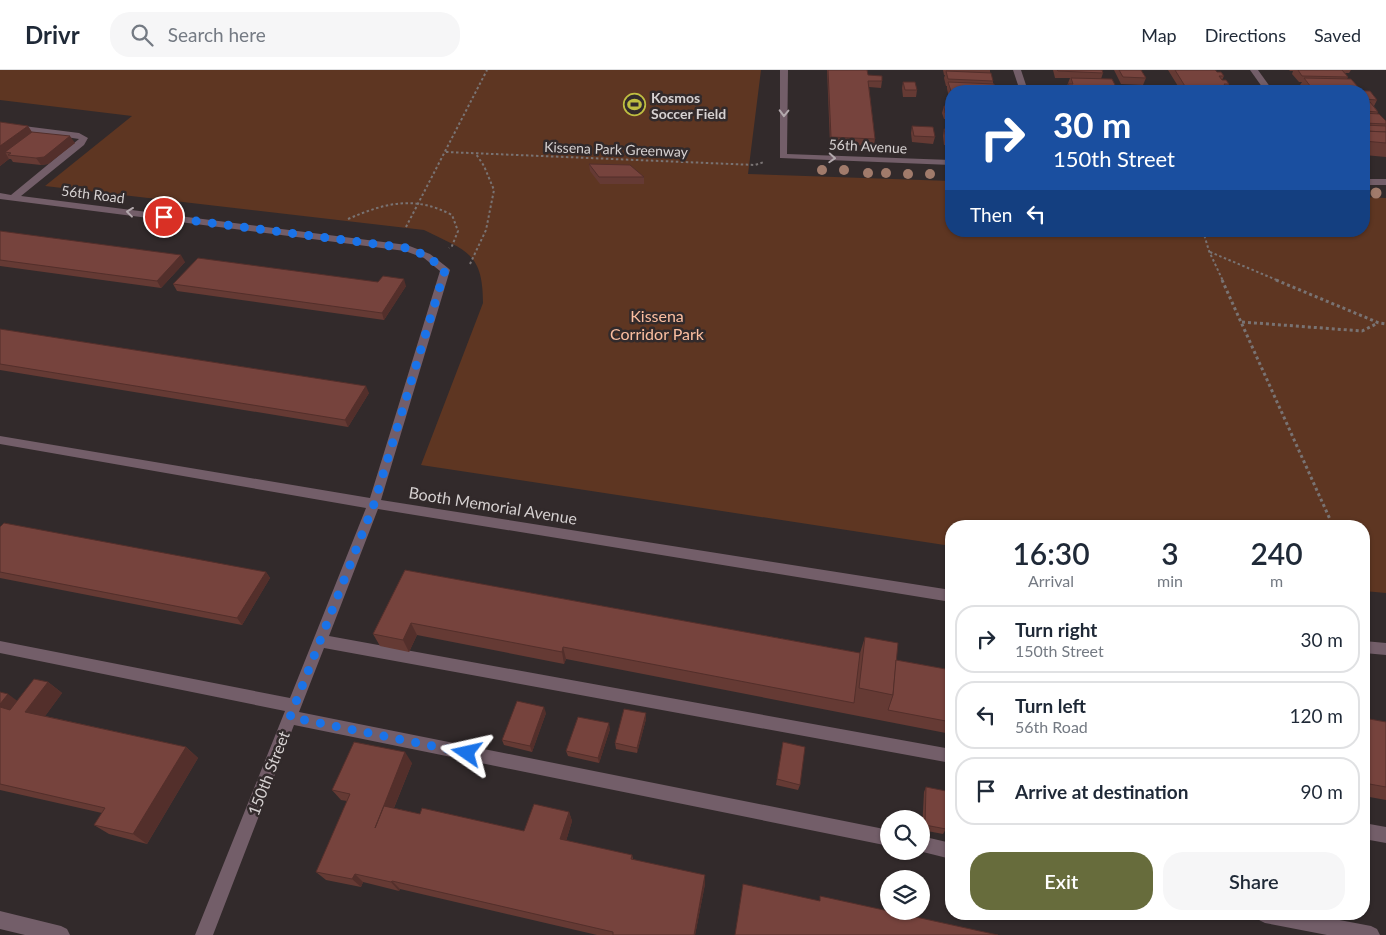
<!DOCTYPE html>
<html lang="en">
<head>
<meta charset="utf-8">
<style>
	:root { --surface:#fff; --page:#f6f6f7; --text:#1f2937; --muted:#747a83; --line:#e0e1e3; --accent:#676c3c }
	body { margin:0; font-family:Lato,sans-serif; background:var(--page); color:var(--text); height:100vh; display:flex; flex-direction:column; font-size:19px; white-space:nowrap }
	* { box-sizing:border-box; margin:0 }
	p { font-size:16px; color:var(--muted) }
	.icon { flex:none; width:28px; height:28px; fill:none; stroke:currentColor; stroke-width:2; stroke-linecap:round; stroke-linejoin:round }
	.map { position:relative; flex:1; overflow:hidden }
	.panel { position:absolute; left:945px; top:450px; width:425px; height:400px; display:flex; flex-direction:column; background:var(--surface); border-radius:20px; box-shadow:0 1px 4px #0004 }
	.panel>* { flex:none }
	.banner { position:absolute; left:945px; top:15px; width:425px; height:152px; border-radius:20px; box-shadow:0 1px 4px #0004; background:#1a4fa0; color:#fff; overflow:hidden }
	.tools { position:absolute; left:880px; top:740px; display:grid; gap:10px }
	.tools a { display:grid; place-items:center; width:50px; height:50px; border-radius:50%; background:var(--surface); box-shadow:0 1px 4px #0004; font-size:25px }
	.pin { position:absolute; display:grid; place-items:center; width:42px; height:42px; color:#fff; margin:-21px; border:2px solid #fff; border-radius:50%; box-shadow:0 1px 5px #0007 }
	.me { position:absolute; width:55px; margin:-28px; rotate:281deg; stroke-linejoin:round; filter:drop-shadow(0 0 4px #0008) }
	.turn { display:flex; align-items:center; gap:18px; height:105px; padding:0 25px; font-size:22px }
	.turn .icon { width:65px; height:65px; stroke-width:2.5 }
	.turn b { display:block; font-size:35px; line-height:42px }
	.then { display:flex; align-items:center; height:48px; padding:0 25px; background:#0003; gap:10px; font-size:19px }
	.eta { display:flex; justify-content:space-evenly; align-items:center; height:85px; text-align:center }
	.eta b { font-size:30px; font-weight:600; line-height:35px }
	.primary-button { display:flex; gap:10px; margin-top:auto; padding:10px 25px }
	.primary-button a { flex:1; height:58px; border-radius:20px; background:var(--accent); color:#fff; font-size:20px; font-weight:600; line-height:58px; text-align:center }
	.primary-button a+a { background:var(--page); color:var(--text) }
	ul { padding:0; list-style:none }
	li { display:flex; align-items:center; gap:15px; height:68px; margin:0 10px 8px; padding:0 15px; border:2px solid var(--line); border-radius:20px }
	li div { flex:1 }
	li b { display:block; font-size:19px }
	li em { font-style:normal }
	header { display:flex; align-items:center; gap:30px; box-sizing:border-box; height:70px; padding:0 25px; background:var(--surface); border-bottom:1px solid var(--line) }
	header strong { font-size:24px }
	nav { display:flex; gap:28px; margin-inline-start:auto; font-size:18px }
	.search { width:350px; height:45px; background:var(--page); display:flex; align-items:center; gap:12px; box-sizing:border-box; padding:0 18px; border-radius:20px; color:var(--muted); font-size:19px }
	.map>svg:first-child { display:block }
	.green { fill:#5e3622 }
	.lines { fill:none; stroke-linecap:round; stroke-linejoin:round }
	.path-far2 { stroke:#797373; stroke-width:2; stroke-dasharray:2.5 2.5; stroke-linecap:butt }
	.path-far1 { stroke:#797373; stroke-width:3; stroke-dasharray:3 3; stroke-linecap:butt }
	.path { stroke:#797373; stroke-width:4; stroke-dasharray:4.5 4.5; stroke-linecap:butt }
	.minor { fill:#735e69; fill-rule:evenodd }
	.tree { fill:#a17b6b }
	.wall { fill:#653a34 }
	.shaded-wall { fill:#532f2b }
	.building { fill:#76433d; stroke:#532f2b }
	.oneway { stroke:#b3a9ad }
	.route { stroke:#1a73e8; stroke-width:9; stroke-dasharray:0 16.2 }
	.labels { text-anchor:middle; dominant-baseline:central; stroke-width:5; stroke-linejoin:round; paint-order:stroke }
	.far-poi-label { font-size:14px; font-weight:bold; fill:#d6d1d1; stroke:#322a2b; text-anchor:start }
	.far-street-label { font-size:14px; fill:#d6d1d1; stroke:#322a2b }
	.park-label { font-size:16px; fill:#fbbea0; stroke:#322a2b }
	.street-label { font-size:16px; fill:#d6d1d1; stroke:#322a2b }
</style>
</head>
<body>
<header>
<strong>Drivr</strong>
<div class="search"><svg class="icon" aria-label="search" viewBox="0 0 24 24"><circle cx="10" cy="10" r="6"/><path d="M15 15l6 6"/></svg>Search here</div>
<nav><a>Map</a><a>Directions</a><a>Saved</a></nav>
</header>
<div class="map">
<svg width="1386" height="865" viewBox="0 0 1386 865">
	<rect width="100%" height="100%" fill="#322a2b"/>
	<path class="green" d="M0,0H761L748,104L951,111V161H1364V127L1386,128V523L1364,521V456H951V476L421,395L483,233C483,182 466,181 424,160L45,116L132,46L0,30Z"/>
	<g class="lines">
		<g class="path-far2">
			<path d="M446,82L755,95L764,92"/>
			<path d="M348,149C385,133 414,125 452,145L458,161L452,176L449,178"/>
			<path d="M406,157L487,0"/>
			<path d="M1203,161L1209,181L1223,211"/>
			<path d="M1210,182L1279,211"/>
			<path d="M470,194L486,160L494,120L484,96L476,84"/>
		</g>
		<g class="path-far1">
			<path d="M1222,210L1333,456"/>
			<path d="M1276,210L1379,253L1386,254"/>
			<path d="M1242,252L1362,261L1378,253"/>
		</g>
		<path class="path" d="M1364,524L1365,527"/>
		<g class="minor">
			<path d="M780,0H788L787,84L951,90V95L780,88Z"/>
			<path d="M1013,0H1021L1028,21H1020Z"/>
			<path d="M1250,0H1258L1273,21H1265Z"/>
			<path d="M0,53L79,63L88,68L84,75L21,126L407,175L430,184L448,198L450,200L381,430L951,520V532L378,439L329,566L951,679V693L324,578L299,642L889,760V776L294,655L213,865H195L285,641L0,583V571L290,628L366,438L0,374V366L370,428L440,201L424,188L405,181L0,129V123L11,125L79,69L0,57Z"/>
			<rect x="1364" y="109" width="22" height="6"/>
			<path d="M1364,571L1386,573V585L1364,583Z"/>
			<path d="M1364,753L1386,757V773L1364,769Z"/>
			<path d="M921,766L951,773V789L919,781H921Z"/>
			<path d="M0,841L61,856L67,859L70,865H25L0,859Z"/>
			<path d="M1256,844H1308L1371,856L1377,859L1380,865H1327L1265,853L1259,850Z"/>
		</g>
	</g>
	<g class="tree">
		<circle cx="822" cy="100" r="5"/>
		<circle cx="844" cy="100" r="5"/>
		<circle cx="868" cy="103" r="5"/>
		<circle cx="886" cy="103" r="5"/>
		<circle cx="908" cy="104" r="5"/>
		<circle cx="930" cy="104" r="5"/>
		<circle cx="1376" cy="123" r="5.5"/>
	</g>
	<g class="wall">
		<path d="M827,0H867L868,5L882,11L881,18L869,17L875,69L874,76L830,74Z"/>
		<path d="M943,0H990V3L993,11V13L997,21H951V50L944,49L942,43L944,36H951L950,30V27H949L947,19V16H946L944,8L945,5H944Z"/>
		<path d="M1053,0H1102L1103,3L1101,9L1118,21H1065L1070,8H1055Z"/>
		<path d="M1114,0H1141L1146,8L1143,15L1121,14Z"/>
		<path d="M1168,0H1216L1217,2L1224,6L1222,10L1229,14L1227,18L1228,20L1233,21H1181Z"/>
		<path d="M1289,0H1351L1349,3H1345L1348,7L1347,9H1351L1359,18L1357,21H1370L1377,30L1374,36L1378,42L1377,44H1379L1386,51V87L1364,85V21H1306L1300,15L1302,12H1299L1292,4L1293,1H1290Z"/>
		<path d="M903,12L917,20L916,27H903L902,18Z"/>
		<path d="M0,52L28,56L32,62L75,73L48,94L41,95L13,92L11,89H9L0,96Z"/>
		<path d="M912,56L935,67L933,74L912,72L911,63Z"/>
		<path d="M944,59H951V75H944L943,66Z"/>
		<path d="M589,94L644,107V114H600L590,101Z"/>
		<path d="M0,161L185,192L161,218L0,196Z"/>
		<path d="M173,214L406,216L384,250L177,221Z"/>
		<path d="M0,259L369,323L348,357L0,300Z"/>
		<path d="M0,457L266,502L270,508L242,555L0,508Z"/>
		<path d="M405,500L860,583L865,567L896,590L951,600V664L566,589L564,594L417,565L409,582L380,576L373,564Z"/>
		<path d="M48,612L62,623L45,646L186,677L198,688L147,774L109,764L94,755L102,743L0,720V622L17,631Z"/>
		<path d="M546,643L532,682L504,675L502,670Z"/>
		<path d="M646,643V649L637,683L616,679L615,673Z"/>
		<path d="M1364,648L1386,652V730L1364,726Z"/>
		<path d="M610,659L599,693L568,686L566,681Z"/>
		<path d="M783,672L800,715L798,720L776,715Z"/>
		<path d="M412,693L394,738L420,744L524,761L569,742L572,751L566,771L632,785L633,789L705,814L695,865H597L400,819L399,821L363,812L361,817L326,810L316,802L347,731L341,730L332,720Z"/>
		<path d="M926,717L946,759L943,764L922,760L924,722Z"/>
	</g>
	<g class="shaded-wall">
		<path d="M28,56L36,69L11,83L5,82L9,89L0,96V76Z"/>
		<path d="M70,66L75,73L48,94L41,95L36,88Z"/>
		<path d="M181,185L185,192L161,218L157,211Z"/>
		<path d="M404,209L406,216L384,250L382,243Z"/>
		<path d="M366,316L369,323L348,357L345,350Z"/>
		<path d="M266,502L270,508L242,555L237,548Z"/>
		<path d="M411,553L417,565L409,582L403,570Z"/>
		<path d="M563,577L566,589L564,594L562,582Z"/>
		<path d="M48,612L62,623L40,653L25,642Z"/>
		<path d="M8,624L23,635L14,648L0,638V634Z"/>
		<path d="M544,637L546,643L532,682L530,676Z"/>
		<path d="M646,643V649L637,683V678Z"/>
		<path d="M609,653L610,659L599,693L598,688Z"/>
		<path d="M186,677L198,688L147,774L133,764Z"/>
		<path d="M405,682L412,693L382,767L375,758Z"/>
		<path d="M569,742L572,751L564,778L560,769Z"/>
		<path d="M355,804L363,812L361,817L352,809Z"/>
		<path d="M705,805V814L695,865H694Z"/>
		<path d="M392,811L400,819L399,821L391,812Z"/>
	</g>
	<g class="building">
		<path d="M828,0H867L868,5L882,6V11H868L875,69L831,67Z"/>
		<path d="M1057,0H1102L1103,3L1058,1Z"/>
		<path d="M1119,0H1141L1146,8L1123,7Z"/>
		<path d="M1175,0H1215L1217,2H1221L1224,6H1219L1222,10H1226L1229,14H1224L1228,20H1232L1233,21H1188Z"/>
		<path d="M1298,0H1342L1348,7L1302,6Z"/>
		<path d="M946,1L991,3L993,11L948,9Z"/>
		<path d="M1071,8L1112,9L1118,21H1071L1068,14H1073Z"/>
		<path d="M1304,8L1351,9L1359,18L1311,17Z"/>
		<path d="M903,12H915L917,20H905Z"/>
		<path d="M948,12L994,14L997,21H951Z"/>
		<path d="M1313,19L1370,21L1377,30L1364,29V21H1315Z"/>
		<path d="M1364,32H1370L1378,42L1364,41Z"/>
		<path d="M944,36H951V43H945Z"/>
		<path d="M1364,43L1379,44L1386,51V54L1364,53Z"/>
		<path d="M0,52L28,56L0,76Z"/>
		<path d="M1364,55L1386,56V62L1364,61Z"/>
		<path d="M912,56L933,57L935,67L914,66Z"/>
		<path d="M944,59H951V68H946Z"/>
		<path d="M1364,61L1386,62V73L1364,71Z"/>
		<path d="M32,62L70,66L44,87L36,88L8,85L11,83L5,82Z"/>
		<path d="M589,94L630,95L644,107H599Z"/>
		<path d="M0,161L181,185L157,211L0,190Z"/>
		<path d="M198,188L378,212L383,206L404,209L382,243L173,214Z"/>
		<path d="M0,259L366,316L345,350L0,294Z"/>
		<path d="M4,453L266,502L237,548L0,502V457Z"/>
		<path d="M405,500L860,583L854,633L563,577L562,582L411,553L403,570L373,564Z"/>
		<path d="M865,567L898,573L893,625L859,618Z"/>
		<path d="M896,590L951,600V652L888,640L893,625Z"/>
		<path d="M34,609L48,612L25,642L186,677L133,764L94,755L105,738L0,714V637L10,640Z"/>
		<path d="M0,622L8,624L0,634Z"/>
		<path d="M517,631L544,637L530,676L502,670Z"/>
		<path d="M624,639L646,643L637,678L615,673Z"/>
		<path d="M578,647L609,653L598,688L566,681Z"/>
		<path d="M1364,648L1386,652V717L1364,713Z"/>
		<path d="M354,672L405,682L375,758L384,736L420,744L422,738L524,761L534,734L569,742L560,769L632,785L631,789L705,805L694,865H613V862L392,811L391,812L355,804L352,809L316,802L350,724L332,720Z"/>
		<path d="M783,672L805,677L800,715L777,709Z"/>
		<path d="M926,717L946,721V759L925,755Z"/>
		<path d="M743,814L820,831V826L998,865H735Z"/>
	</g>
	<defs><path id="oneway-chevron" d="M-2-3.5L2.5 0L-2 3.5" fill="none" stroke-width="1.6" stroke-linecap="round" stroke-linejoin="round" transform="scale(1.25)"/></defs>
	<g class="oneway">
		<use href="#oneway-chevron" transform="translate(784 43) rotate(91)"/>
		<use href="#oneway-chevron" transform="translate(832 88) rotate(3)"/>
		<use href="#oneway-chevron" transform="translate(130 142) rotate(-173)"/>
	</g>
	<g class="lines">
		<path class="route" d="M164,147L407,178L427,186L445,200L374,434L290,647L467,683"/>
	</g>
	<defs>
		<symbol id="stadium-ring" viewBox="-11 -11 22 22"><circle r="9.5" fill="#322a2b" stroke="#bfbe41" stroke-width="1.5"/><path d="M0-5a6.5 5 0 1 0 0 10a6.5 5 0 1 0 0-10ZM-3.5-1.8h7v3.6h-7Z" fill="#bfbe41"/></symbol>
	</defs>
	<g fill-rule="evenodd">
		<use href="#stadium-ring" x="622" y="22" width="25" height="25"/>
	</g>
	<g class="labels">
		<g class="far-poi-label">
			<text x="651" y="27">Kosmos<tspan x="651" dy="16">Soccer Field</tspan></text>
		</g>
		<g class="far-street-label">
			<text transform="translate(868 76) rotate(3)">56th Avenue</text>
			<text transform="translate(616 79) rotate(2)">Kissena Park Greenway</text>
			<text transform="translate(93 124) rotate(7)">56th Road</text>
		</g>
		<g class="park-label">
			<text x="657" y="245">Kissena<tspan x="657" dy="18">Corridor Park</tspan></text>
		</g>
		<g class="street-label">
			<text transform="translate(493 435) rotate(9)">Booth Memorial Avenue</text>
			<text transform="translate(268 703) rotate(-69)">150th Street</text>
		</g>
	</g>
</svg>
<div class="tools">
<a><svg class="icon" aria-label="search" viewBox="0 0 24 24"><circle cx="10" cy="10" r="6"/><path d="M15 15l6 6"/></svg></a>
<a><svg class="icon" aria-label="layers" viewBox="0 0 24 24"><path d="M12 4l9 5-9 5-9-5zM3 14l9 5 9-5"/></svg></a>
</div>
<div class="pin" style="left:164px;top:147px;background:#d93025"><svg class="icon" aria-label="arrive" viewBox="0 0 24 24"><path d="M6 21V4h12l-3 4 3 4H6"/></svg></div>
<svg class="me" style="left:467px;top:683px" viewBox="-20 -20 40 40"><path d="M0-17L14 15 0 8-14 15z" fill="#1a73e8" stroke="#fff" stroke-width="4"/></svg>
<div class="banner">
<div class="turn"><svg class="icon" aria-label="right" viewBox="0 0 24 24"><path d="M7 20v-9h11M14 6l5 5-5 5"/></svg><div><b>30 m</b>150th Street</div></div>
<div class="then">Then<svg class="icon" aria-label="left" viewBox="0 0 24 24"><path d="M17 20v-9H6M10 6l-5 5 5 5"/></svg></div>
</div>
<section class="panel">
<div class="eta">
<div><b>16:30</b><p>Arrival</p></div>
<div><b>3</b><p>min</p></div>
<div><b>240</b><p>m</p></div>
</div>
<ul>
<li><svg class="icon" aria-label="right" viewBox="0 0 24 24"><path d="M7 20v-9h11M14 6l5 5-5 5"/></svg><div><b>Turn right</b><p>150th Street</p></div><em>30 m</em></li>
<li><svg class="icon" aria-label="left" viewBox="0 0 24 24"><path d="M17 20v-9H6M10 6l-5 5 5 5"/></svg><div><b>Turn left</b><p>56th Road</p></div><em>120 m</em></li>
<li><svg class="icon" aria-label="arrive" viewBox="0 0 24 24"><path d="M6 21V4h12l-3 4 3 4H6"/></svg><div><b>Arrive at destination</b></div><em>90 m</em></li>
</ul>
<div class="primary-button"><a>Exit</a><a>Share</a></div>
</section>
</div>
</body>
</html>
